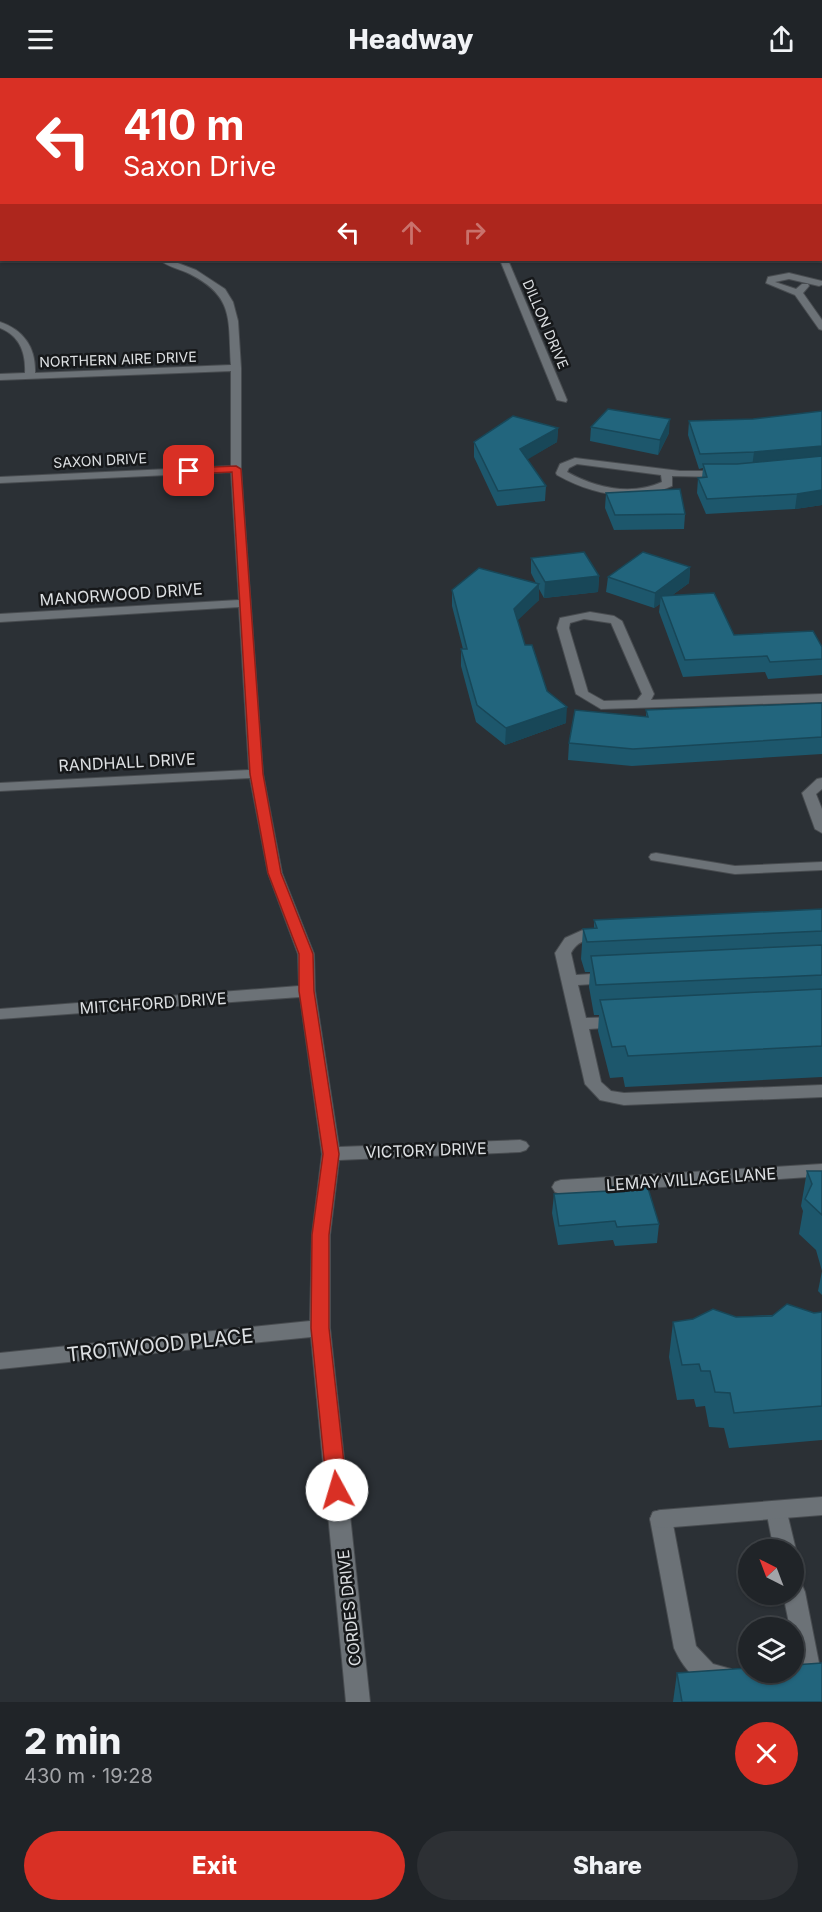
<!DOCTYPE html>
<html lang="en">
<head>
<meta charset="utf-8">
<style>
	:root { --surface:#202428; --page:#2d3034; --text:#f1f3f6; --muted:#a2a4a8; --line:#3d4145; --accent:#d93025 }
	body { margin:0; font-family:Inter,sans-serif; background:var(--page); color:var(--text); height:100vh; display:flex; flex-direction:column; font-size:22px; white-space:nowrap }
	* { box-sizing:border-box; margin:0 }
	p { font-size:20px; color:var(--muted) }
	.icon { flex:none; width:33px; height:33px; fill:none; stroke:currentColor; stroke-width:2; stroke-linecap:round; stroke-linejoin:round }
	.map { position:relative; height:1624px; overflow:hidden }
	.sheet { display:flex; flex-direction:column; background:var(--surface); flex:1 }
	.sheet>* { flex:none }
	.hud { position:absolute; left:0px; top:0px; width:822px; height:183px; box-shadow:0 2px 4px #0004,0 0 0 2px var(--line); background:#d93025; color:#fff; overflow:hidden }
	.needle { width:39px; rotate:318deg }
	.fabs { position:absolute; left:738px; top:1461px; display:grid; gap:12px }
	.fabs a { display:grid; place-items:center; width:66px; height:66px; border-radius:50%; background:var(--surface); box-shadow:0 2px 4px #0004,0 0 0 2px var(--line); font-size:30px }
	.pin { position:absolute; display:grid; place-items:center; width:51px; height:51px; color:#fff; margin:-26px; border-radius:12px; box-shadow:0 3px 9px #0006 }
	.me { position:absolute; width:66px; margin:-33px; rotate:354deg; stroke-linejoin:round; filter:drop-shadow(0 0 4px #0008) }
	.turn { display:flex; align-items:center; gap:21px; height:126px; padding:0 24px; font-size:27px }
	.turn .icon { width:78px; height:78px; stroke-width:2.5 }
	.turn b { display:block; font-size:42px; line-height:51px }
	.lanes { display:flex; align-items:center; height:57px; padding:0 24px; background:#0003; justify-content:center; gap:30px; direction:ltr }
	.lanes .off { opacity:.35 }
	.round { display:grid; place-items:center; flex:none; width:63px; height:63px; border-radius:32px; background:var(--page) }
	.summary { display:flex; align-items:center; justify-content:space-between; height:102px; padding:0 24px }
	h1 { font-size:36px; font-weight:800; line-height:45px }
	.action { display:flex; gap:12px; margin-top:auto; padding:12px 24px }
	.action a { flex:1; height:69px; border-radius:36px; background:var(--accent); color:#fff; font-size:24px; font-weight:800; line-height:69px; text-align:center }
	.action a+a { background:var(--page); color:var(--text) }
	header { display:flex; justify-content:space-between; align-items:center; height:78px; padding:0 24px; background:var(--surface); font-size:27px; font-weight:800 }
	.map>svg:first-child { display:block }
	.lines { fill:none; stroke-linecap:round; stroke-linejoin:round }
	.service-casing { stroke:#484c50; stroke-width:2 }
	.minor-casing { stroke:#484c50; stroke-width:2 }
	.tertiary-casing { stroke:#484c50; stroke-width:2 }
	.service { fill:#6c7277; fill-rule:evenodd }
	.minor { fill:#6c7277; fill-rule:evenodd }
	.tertiary { fill:#6c7277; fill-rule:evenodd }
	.wall { fill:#1d576c }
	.shaded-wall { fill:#184758 }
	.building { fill:#22657d; stroke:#184758; stroke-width:1.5 }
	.route { fill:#d93025; stroke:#8d1f18; stroke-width:1.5 }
	.labels { text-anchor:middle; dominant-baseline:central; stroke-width:5; stroke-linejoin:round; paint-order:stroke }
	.far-street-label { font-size:14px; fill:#dde0e3; stroke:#16181a }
	.street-label { font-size:16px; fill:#dde0e3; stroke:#16181a }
	.near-street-label { font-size:20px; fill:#dde0e3; stroke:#16181a }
</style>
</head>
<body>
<header><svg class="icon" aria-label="menu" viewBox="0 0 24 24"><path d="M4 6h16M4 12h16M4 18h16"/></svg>Headway<svg class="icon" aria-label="share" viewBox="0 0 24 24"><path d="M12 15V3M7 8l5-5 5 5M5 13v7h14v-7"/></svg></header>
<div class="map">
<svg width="822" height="1624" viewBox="0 0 822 1624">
	<rect width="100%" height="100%" fill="#2b3035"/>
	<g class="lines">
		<defs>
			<g id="service">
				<path d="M822,700V711L816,716L822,731V755L815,751L802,715L817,701Z"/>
				<path d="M585,851H603L611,856L608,859C592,864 580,858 571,875L576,897L608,895L616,900L608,905L578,907L586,940L618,939L626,944L618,949L589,951L601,1004L611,1013L624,1015L822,1007V1019L624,1027L600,1022L585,1006L555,875L565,860Z"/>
				<path d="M777,1423L785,1426L796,1472L794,1477V1472H774L766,1432L769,1426Z"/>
				<path d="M661,1432L669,1434L672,1441L696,1568L713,1586L731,1591L735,1599L731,1607C704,1617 684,1592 674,1570L650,1441L653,1434Z"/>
				<path d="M794,1504L802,1507L805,1514L819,1585C813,1600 800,1612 783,1606L779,1598L781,1594H794V1585L796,1582L794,1550H790L783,1516H794Z"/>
			</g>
			<g id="minor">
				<path d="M144,0H205L141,2Z"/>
				<rect x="219" y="0" width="6" height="2"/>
				<path d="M384,0H391L392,2H385Z"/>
				<rect x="0" y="3" width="2" height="4"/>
				<rect x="820" y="113" width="2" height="4"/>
				<rect x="0" y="161" width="2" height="6"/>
				<path d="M160,182H170L196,192L225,211L233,224L238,243L241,290V391L263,696L282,795L314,876L315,913L339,1069L520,1062L526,1064L529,1068L526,1072L520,1074L339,1082L330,1157V1250L370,1624H346L311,1259L0,1291V1275L310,1243L312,1157L322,1076L300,919L0,941V931L299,908L298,876L268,795L250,700L0,713V705L249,692L239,529L0,544V536L239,522L231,394L0,405V399L231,388V293L0,302V296L25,295C26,275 20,258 0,250V244C24,252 36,270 35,295L231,287C228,242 235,219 190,196C180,191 168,189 160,182Z"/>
				<path d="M500,182H508L567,322L566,324L557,322Z"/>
				<path d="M789,195L822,203V207L819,208L789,201L775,204L796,211L802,206H808L809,208L803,215L822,242V252L819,251L795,217L766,205L768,199Z"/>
				<path d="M575,380L680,393H720L725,396L720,399L672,398V408C633,425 593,417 557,397L556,395L560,386ZM577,386L661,397L662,404C631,418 596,410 567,394L569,390Z"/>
				<path d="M590,534L614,538L622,543L654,616L651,622L822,616V624L601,631L576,616L557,550L560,540ZM584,541L611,545L642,616L637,622L604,623L588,614L569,550L570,545Z"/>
				<path d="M656,775L735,788L822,784V792L735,796L651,782L649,779L651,776Z"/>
				<path d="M822,1086V1098L561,1116L555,1114L552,1109L555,1104L561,1102Z"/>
				<path d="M822,1419V1437L661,1450L653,1448L650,1441L653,1434L661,1432Z"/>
			</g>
			<g id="tertiary">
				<rect x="820" y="25" width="2" height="4"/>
				<rect x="0" y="46" width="2" height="4"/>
			</g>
		</defs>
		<use href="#service" class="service-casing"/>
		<use href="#minor" class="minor-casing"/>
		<use href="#tertiary" class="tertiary-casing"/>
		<use href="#service" class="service"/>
		<use href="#minor" class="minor"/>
		<use href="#tertiary" class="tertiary"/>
	</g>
	<g class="wall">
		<path d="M822,333V427L795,431L706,436L697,415L698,400H702L703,390L699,391L688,357L689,343L753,341Z"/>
		<path d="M591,349L669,355L658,377L590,363Z"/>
		<path d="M558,350L557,364L527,381L546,408L545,423L497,428L474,379V364Z"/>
		<path d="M606,415L685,436L684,451L614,452L605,430Z"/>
		<path d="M531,480L599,498L598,514L544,520L539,511V522L517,542L525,567L547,613L566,645L505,667L476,644L461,588V571H463L452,528V512L536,505L531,495Z"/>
		<path d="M690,489L689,505L671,518L734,557L822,569V597L768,601L765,594L683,599L659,534L660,526L654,530L606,514L608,499Z"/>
		<path d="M822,625V676L632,688L568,682L569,665L646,639V632Z"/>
		<path d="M822,831V999L625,1009L623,999L610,1000L598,953L599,937H594L589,909L590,894H585L581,881L583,851L594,850V842Z"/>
		<path d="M807,1093H822V1217L818,1213L822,1193L816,1172L799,1156L803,1133L801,1128Z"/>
		<path d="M608,1109L659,1146L657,1165L615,1168L613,1162L558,1167L552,1135L554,1116L608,1113Z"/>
		<path d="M822,1234V1362L729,1370L724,1350L709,1349L705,1328L696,1329L694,1321L677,1322L669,1279L673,1244L736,1239Z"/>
		<path d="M677,1595L822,1624H673Z"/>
	</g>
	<g class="shaded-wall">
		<path d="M670,341L669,355L658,377L660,362Z"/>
		<path d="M558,350L557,364L520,386V371Z"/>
		<path d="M822,368V382L752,389L754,374Z"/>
		<path d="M822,412V427L795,431L797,416Z"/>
		<path d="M690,489L689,505L663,524L661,518L660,526L654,530L655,515Z"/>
		<path d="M599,498L598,514L544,520L545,504Z"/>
		<path d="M539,506V522L513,547L514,531Z"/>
		<path d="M567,629L566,645L505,667L506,650Z"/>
	</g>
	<g class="building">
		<path d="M608,331L670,341L660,362L591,349Z"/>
		<path d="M822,333V368L754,374L700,376L689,343L753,341Z"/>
		<path d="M513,338L558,350L520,371L546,408L498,413L474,364Z"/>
		<path d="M822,378V412L797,416L707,421L698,400L707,399L703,386H737Z"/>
		<path d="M680,411L685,436L615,437L606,415Z"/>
		<path d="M584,474L599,498L545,504L531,480Z"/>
		<path d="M643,474L690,489L655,515L608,499Z"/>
		<path d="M479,490L539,506L514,531L525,567H532L547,613L567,629L506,650L477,627L461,571H467L452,512Z"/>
		<path d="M714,515L734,557L813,553L822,569V581L770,584L767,578L685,582L661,518Z"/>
		<path d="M822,625V659L633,671L569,665L575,632L648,639L646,632Z"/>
		<path d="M822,831V853L587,864L583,851L597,850L594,842Z"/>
		<path d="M822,867V897L596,907L591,878Z"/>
		<path d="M822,911V968L628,978L625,968L612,969L600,922Z"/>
		<path d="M807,1093H822V1137L805,1121L812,1106Z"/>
		<path d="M647,1107L659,1146L617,1149L615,1143L559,1148L554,1116L609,1113L608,1109Z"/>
		<path d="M787,1226L814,1235L822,1234V1328L734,1335L730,1315L715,1314L710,1293H701L699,1286L682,1287L673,1244L693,1241L713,1231L736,1239L772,1238Z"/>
		<path d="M822,1585V1624H682L677,1595L748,1590V1594H794V1587Z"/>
	</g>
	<path class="route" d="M236,388L241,391L263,696L281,795L313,876L314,913L339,1076L329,1157V1250L347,1412L344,1418L337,1421L330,1418L327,1412L311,1250L312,1157L323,1076L299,913V876L268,795L250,696L232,394L189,396L184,393L189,390Z"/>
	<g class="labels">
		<g class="far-street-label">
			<text transform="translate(546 246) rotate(67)">DILLON DRIVE</text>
			<text transform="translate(118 281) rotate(-2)">NORTHERN AIRE DRIVE</text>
			<text transform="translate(100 382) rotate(-3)">SAXON DRIVE</text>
		</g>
		<g class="street-label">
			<text transform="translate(121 516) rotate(-4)">MANORWOOD DRIVE</text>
			<text transform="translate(127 684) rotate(-3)">RANDHALL DRIVE</text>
			<text transform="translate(153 925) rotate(-4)">MITCHFORD DRIVE</text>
			<text transform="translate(426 1072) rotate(-2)">VICTORY DRIVE</text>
			<text transform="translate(691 1101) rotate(-4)">LEMAY VILLAGE LANE</text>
			<text transform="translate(349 1530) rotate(-96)">CORDES DRIVE</text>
		</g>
		<g class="near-street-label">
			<text transform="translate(160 1267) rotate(-6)">TROTWOOD PLACE</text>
		</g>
	</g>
</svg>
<div class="fabs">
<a><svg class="needle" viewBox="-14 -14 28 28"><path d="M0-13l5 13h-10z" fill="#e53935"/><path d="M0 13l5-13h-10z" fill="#a2a4a8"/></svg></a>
<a><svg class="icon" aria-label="layers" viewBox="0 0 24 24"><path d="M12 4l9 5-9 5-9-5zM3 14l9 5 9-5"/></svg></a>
</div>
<div class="pin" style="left:189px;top:393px;background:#d93025"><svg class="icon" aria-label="arrive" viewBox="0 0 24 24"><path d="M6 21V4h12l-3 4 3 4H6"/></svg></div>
<svg class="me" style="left:337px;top:1412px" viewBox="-20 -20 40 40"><circle r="19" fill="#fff"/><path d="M0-13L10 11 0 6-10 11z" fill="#d93025"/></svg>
<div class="hud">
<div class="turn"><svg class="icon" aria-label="left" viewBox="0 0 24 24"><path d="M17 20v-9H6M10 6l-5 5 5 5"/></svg><div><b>410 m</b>Saxon Drive</div></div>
<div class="lanes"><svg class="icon" aria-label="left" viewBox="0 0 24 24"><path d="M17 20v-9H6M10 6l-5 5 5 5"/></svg><svg class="icon off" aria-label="ahead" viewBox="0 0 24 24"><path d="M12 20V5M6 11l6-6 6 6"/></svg><svg class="icon off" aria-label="right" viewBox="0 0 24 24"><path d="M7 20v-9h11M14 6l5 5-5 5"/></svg></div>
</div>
</div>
<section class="sheet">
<div class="summary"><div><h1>2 min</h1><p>430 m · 19:28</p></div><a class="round" style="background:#d93025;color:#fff"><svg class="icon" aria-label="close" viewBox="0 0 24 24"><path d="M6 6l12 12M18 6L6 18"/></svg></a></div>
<div class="action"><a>Exit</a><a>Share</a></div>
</section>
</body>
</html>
